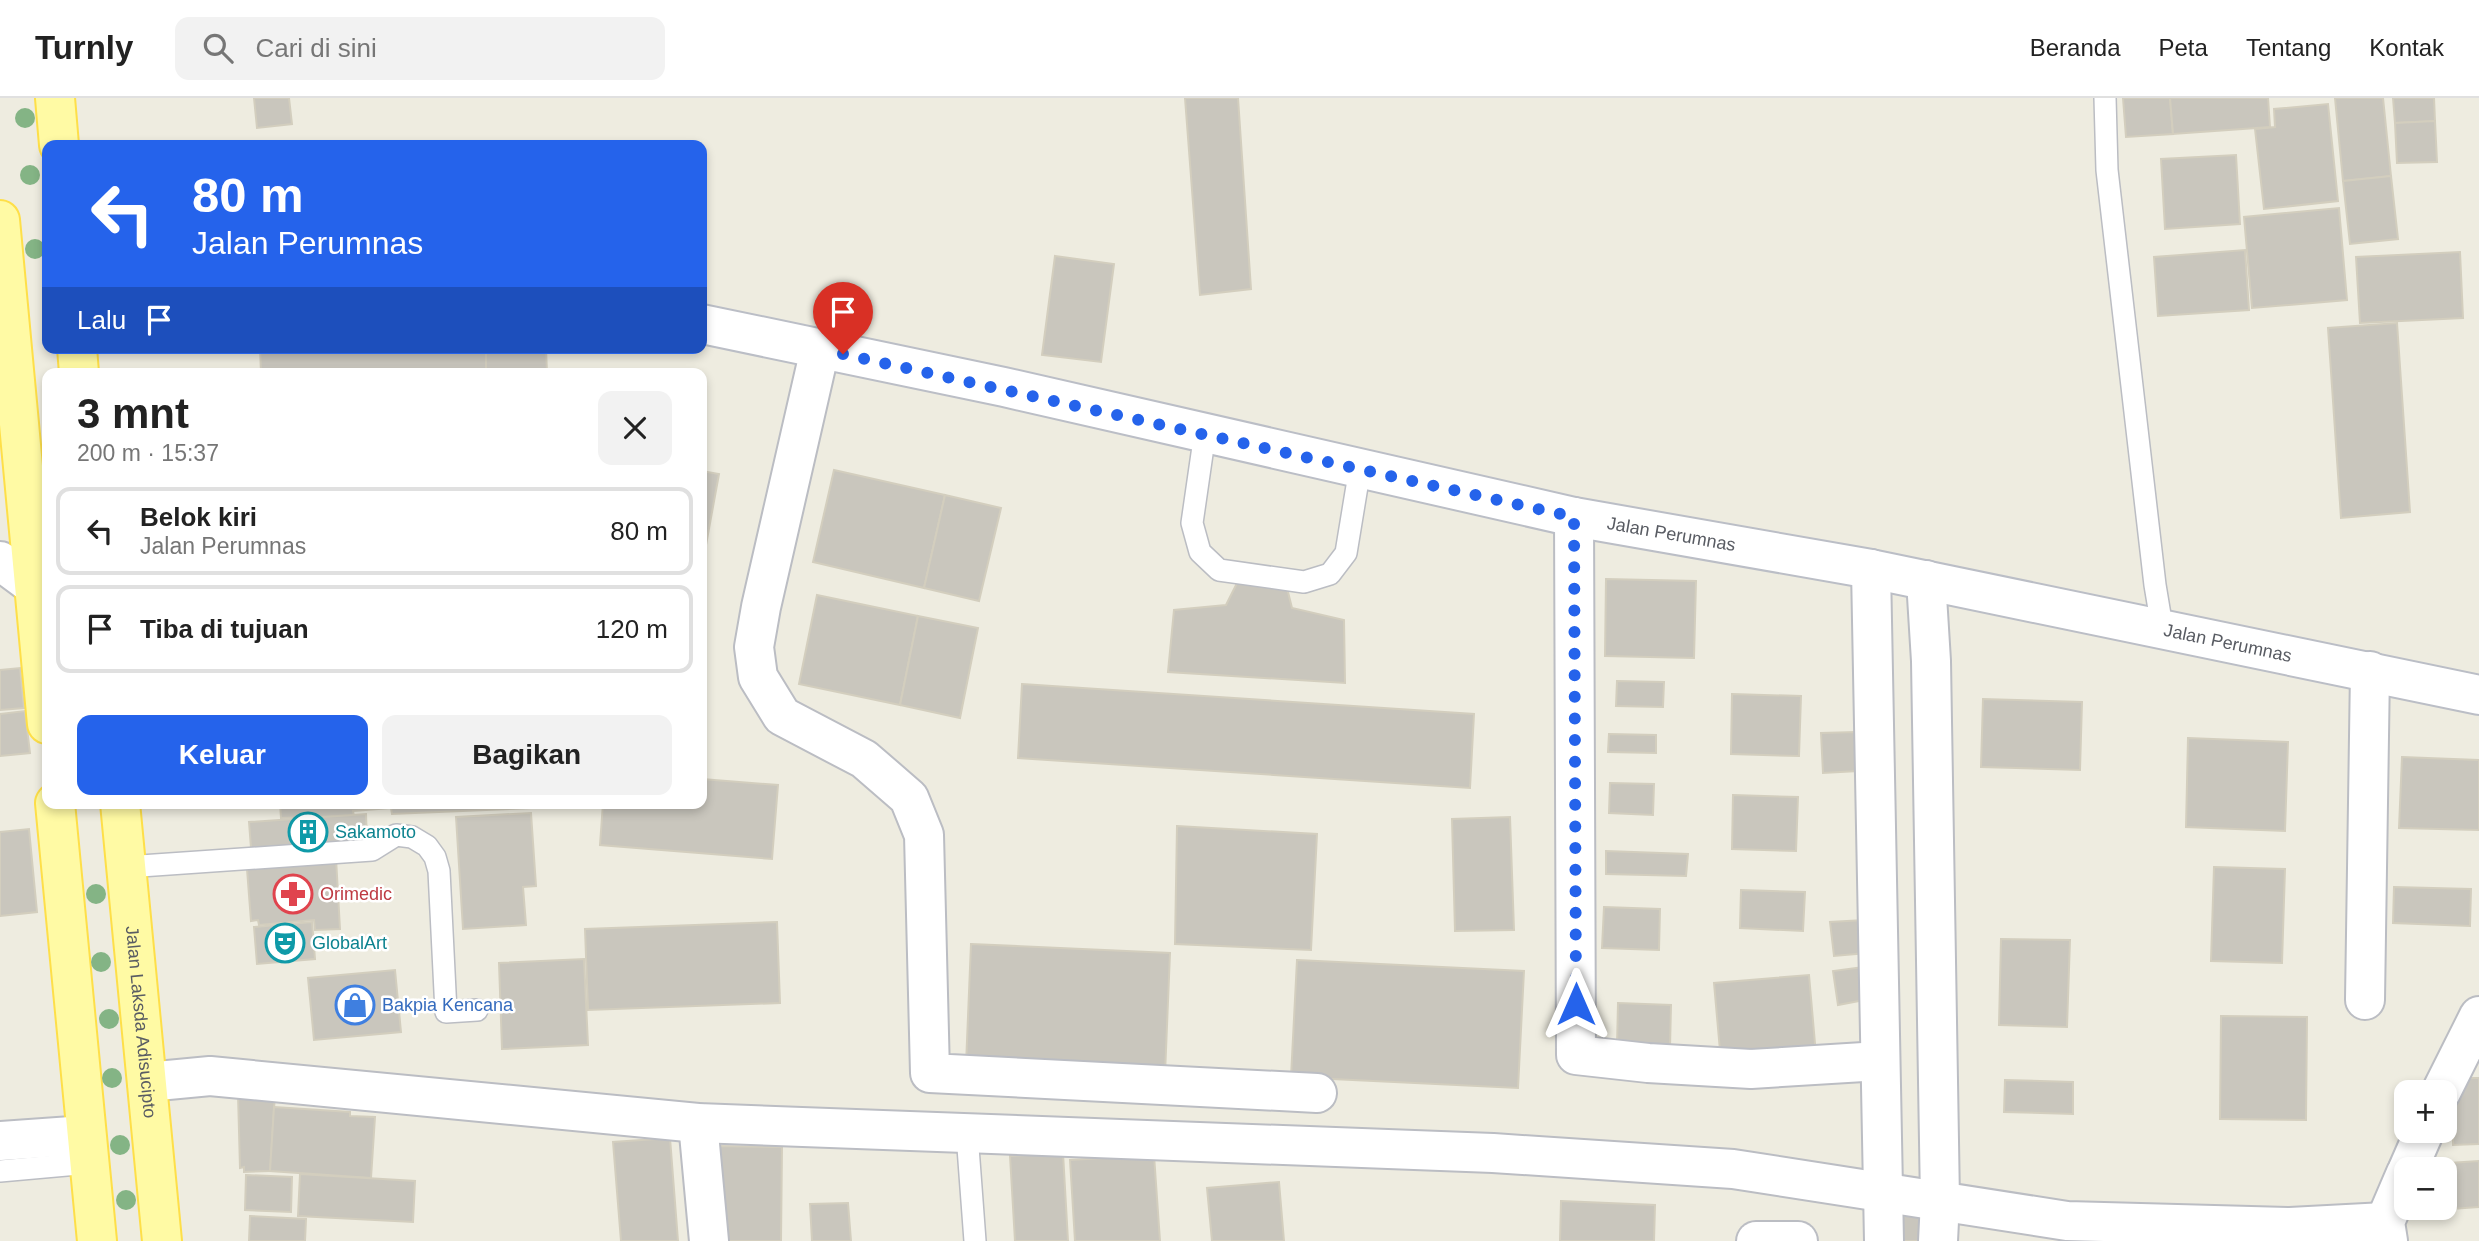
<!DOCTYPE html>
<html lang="id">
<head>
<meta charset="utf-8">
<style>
	:root { --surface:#fff; --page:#f2f2f2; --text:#222; --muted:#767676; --line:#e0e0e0; --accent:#2563eb }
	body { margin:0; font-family:Helvetica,sans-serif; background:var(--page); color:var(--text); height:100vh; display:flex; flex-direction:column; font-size:26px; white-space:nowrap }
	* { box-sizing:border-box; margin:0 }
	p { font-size:23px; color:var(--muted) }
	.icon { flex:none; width:38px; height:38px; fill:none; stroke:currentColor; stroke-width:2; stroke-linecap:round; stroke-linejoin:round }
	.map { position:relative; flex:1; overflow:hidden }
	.sheet { position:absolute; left:42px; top:270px; width:665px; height:441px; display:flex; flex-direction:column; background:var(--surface); border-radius:14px; box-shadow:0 4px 10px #0003 }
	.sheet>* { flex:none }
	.banner { position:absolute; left:42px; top:42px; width:665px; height:214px; border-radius:14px; box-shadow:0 4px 10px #0003; background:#2563eb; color:#fff; overflow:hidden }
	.tools { position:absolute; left:2394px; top:982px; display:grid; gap:14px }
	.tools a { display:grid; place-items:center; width:63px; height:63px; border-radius:14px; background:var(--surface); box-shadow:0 4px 10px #0003; font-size:35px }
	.pin { position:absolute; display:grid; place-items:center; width:60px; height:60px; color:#fff; margin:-72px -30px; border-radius:50% 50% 50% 0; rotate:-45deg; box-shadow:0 0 7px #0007 }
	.pin .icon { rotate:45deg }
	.me { position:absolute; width:77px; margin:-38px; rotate:0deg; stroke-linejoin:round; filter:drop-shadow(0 0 5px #0008) }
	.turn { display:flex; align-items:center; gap:24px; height:147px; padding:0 35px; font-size:32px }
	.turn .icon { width:91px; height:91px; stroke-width:2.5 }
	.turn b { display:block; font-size:49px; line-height:60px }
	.then { display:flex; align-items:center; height:66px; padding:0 35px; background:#0003; gap:14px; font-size:26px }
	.round { display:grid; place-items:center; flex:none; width:74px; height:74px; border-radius:14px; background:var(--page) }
	.summary { display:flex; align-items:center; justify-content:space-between; height:119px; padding:0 35px }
	h1 { font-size:42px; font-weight:700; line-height:52px }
	.primary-button { display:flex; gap:14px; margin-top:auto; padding:14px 35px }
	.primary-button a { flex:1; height:80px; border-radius:14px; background:var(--accent); color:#fff; font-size:28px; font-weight:700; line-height:80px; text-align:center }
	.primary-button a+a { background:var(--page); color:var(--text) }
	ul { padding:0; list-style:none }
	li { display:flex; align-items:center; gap:21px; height:88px; margin:0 14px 10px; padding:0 21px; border:4px solid var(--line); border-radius:14px }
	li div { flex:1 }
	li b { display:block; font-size:26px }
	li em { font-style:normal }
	header { display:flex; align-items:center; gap:42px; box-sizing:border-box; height:98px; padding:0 35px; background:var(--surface); border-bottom:2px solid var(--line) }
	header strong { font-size:33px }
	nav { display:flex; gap:38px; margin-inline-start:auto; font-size:24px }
	.search { width:490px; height:63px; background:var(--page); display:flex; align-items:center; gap:18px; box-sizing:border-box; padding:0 24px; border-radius:14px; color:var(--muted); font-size:26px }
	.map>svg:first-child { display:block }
	.building { fill:#c9c6bd; stroke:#d3cebe; stroke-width:2 }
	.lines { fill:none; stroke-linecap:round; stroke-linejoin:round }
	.lane-casing { stroke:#bbbdc3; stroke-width:24 }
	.street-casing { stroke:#bbbdc3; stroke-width:42 }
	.secondary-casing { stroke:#bbbec6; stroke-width:42 }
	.primary-casing { stroke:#fedf49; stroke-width:42 }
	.lane { stroke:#fff; stroke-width:21 }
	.street { stroke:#fff; stroke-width:38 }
	.secondary { stroke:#fff; stroke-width:38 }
	.primary { stroke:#fffaa4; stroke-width:38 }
	.tree { fill:#84b485 }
	.route { stroke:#2563eb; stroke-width:12; stroke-dasharray:0 21.6 }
	.labels { text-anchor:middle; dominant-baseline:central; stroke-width:5; stroke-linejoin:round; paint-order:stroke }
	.street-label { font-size:18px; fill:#595c63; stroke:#fff }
	.culture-label { font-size:18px; fill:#0d838f; stroke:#fff; text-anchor:start }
	.health-label { font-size:18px; fill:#be3a42; stroke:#fff; text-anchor:start }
	.shop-label { font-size:18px; fill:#366cbe; stroke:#fff; text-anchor:start }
</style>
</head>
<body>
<header>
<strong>Turnly</strong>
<div class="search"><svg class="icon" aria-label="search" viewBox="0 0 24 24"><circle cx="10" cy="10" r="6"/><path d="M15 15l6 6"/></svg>Cari di sini</div>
<nav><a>Beranda</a><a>Peta</a><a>Tentang</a><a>Kontak</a></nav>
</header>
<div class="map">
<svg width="2479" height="1143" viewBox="0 0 2479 1143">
	<rect width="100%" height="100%" fill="#eeece0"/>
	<g class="building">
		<path d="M254,0H289L292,26L257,30Z"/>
		<path d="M1185,0H1238L1251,191L1200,197Z"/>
		<path d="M2123,0H2170L2173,36L2126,39Z"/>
		<path d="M2170,0H2268L2270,29L2173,36Z"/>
		<path d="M2335,0H2383L2391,78L2343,83Z"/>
		<path d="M2393,0H2434L2435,23L2395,25Z"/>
		<path d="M2328,6L2338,103L2264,111L2255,31L2275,29L2274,11Z"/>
		<path d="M2435,23L2437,64L2397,65L2395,25Z"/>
		<path d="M2236,57L2240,126L2165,131L2161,61Z"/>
		<path d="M2391,78L2398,141L2350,146L2343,83Z"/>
		<path d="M2339,110L2347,202L2252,210L2244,119Z"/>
		<path d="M2245,152L2249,212L2158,218L2154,159Z"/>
		<path d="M2460,154L2463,220L2360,225L2356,159Z"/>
		<path d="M1055,158L1114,166L1101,264L1042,257Z"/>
		<path d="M2397,225L2410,414L2341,420L2328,230Z"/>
		<path d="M260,250H486V275H261Z"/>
		<path d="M486,250H546L547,275H486Z"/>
		<path d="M834,372L945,397L924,490L813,464Z"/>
		<path d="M702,373L719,376L704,458L702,457Z"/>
		<path d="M945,397L1001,410L979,503L924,490Z"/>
		<path d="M1606,481L1696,483L1694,560L1605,558Z"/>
		<path d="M1237,485L1287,490L1292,510L1344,522L1345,585L1168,574L1174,512L1226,507Z"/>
		<path d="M817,497L918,518L900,607L799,586Z"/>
		<path d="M918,518L978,530L960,620L900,607Z"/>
		<path d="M20,570L24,610L0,612V572Z"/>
		<path d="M1617,583L1664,584L1663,609L1616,608Z"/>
		<path d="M1022,586L1474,616L1470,690L1018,660Z"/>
		<path d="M1732,596L1801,598L1799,658L1731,656Z"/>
		<path d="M1983,601L2082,604L2080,672L1981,669Z"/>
		<path d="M25,613L30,655L0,658V616Z"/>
		<path d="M1856,634L1858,673L1823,675L1821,635Z"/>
		<path d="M1609,636L1656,637V655L1608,654Z"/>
		<path d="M2188,640L2288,644L2285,733L2186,729Z"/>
		<path d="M2402,659L2479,662V732L2399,730Z"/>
		<path d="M702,681L778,687L772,761L600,747L603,705H702Z"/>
		<path d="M1610,685L1654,686L1653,717L1609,715Z"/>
		<path d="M1733,697L1798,699L1796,753L1732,751Z"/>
		<path d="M280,705H577V708L392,716L391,710L353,713L354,718L281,720Z"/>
		<path d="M531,715L536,788L523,789L526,827L463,831L456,719Z"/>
		<path d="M366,716L367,743L251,750L249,724Z"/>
		<path d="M1510,719L1514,832L1455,833L1452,721Z"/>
		<path d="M1177,728L1317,736L1311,852L1175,846Z"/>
		<path d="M29,731L37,814L0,818V734Z"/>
		<path d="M1606,753L1688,756L1686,778L1606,776Z"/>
		<path d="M336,760L340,831L315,832L314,822L259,827L258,822L251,823L247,771Z"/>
		<path d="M2214,769L2285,771L2282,865L2211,863Z"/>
		<path d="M2394,789L2471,791L2470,828L2393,825Z"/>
		<path d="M1741,792L1805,794L1803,833L1740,830Z"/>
		<path d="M1604,809L1660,811L1659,852L1602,850Z"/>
		<path d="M1864,822L1867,855L1834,858L1830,824Z"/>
		<path d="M312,824L315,861L257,866L254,829Z"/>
		<path d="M777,824L780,905L588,912L585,831Z"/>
		<path d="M2001,841L2070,842L2067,929L1999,927Z"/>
		<path d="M971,846L1170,855L1165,976L966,967Z"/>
		<path d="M584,861L588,947L502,951L499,865Z"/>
		<path d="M1297,862L1524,873L1518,990L1291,979Z"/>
		<path d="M1870,868L1875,900L1838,907L1833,873Z"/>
		<path d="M395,872L401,934L314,942L308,880Z"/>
		<path d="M1809,877L1816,957L1721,964L1714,885Z"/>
		<path d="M1618,905L1671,907L1670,950L1617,948Z"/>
		<path d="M2221,918L2307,919L2306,1022L2220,1021Z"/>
		<path d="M2453,980H2479V1046L2453,1047Z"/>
		<path d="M2005,982L2073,984V1016L2004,1014Z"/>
		<path d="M238,996H275L270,1073L244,1074V1069L240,1070Z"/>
		<path d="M274,1009L350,1014V1018L375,1019L371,1080L270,1073Z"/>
		<path d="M670,1040L678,1143H621L613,1044Z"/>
		<path d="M715,1048L782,1049L781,1143H714Z"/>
		<path d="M1063,1055L1068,1143H1015L1010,1058Z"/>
		<path d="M1154,1057L1160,1143H1075L1070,1062Z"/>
		<path d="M2479,1063V1109L2437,1112L2445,1110V1071H2434V1066Z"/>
		<path d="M300,1076L415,1083L413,1124L298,1118Z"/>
		<path d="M246,1077L292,1079L291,1114L245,1112Z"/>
		<path d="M1279,1084L1284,1143H1212L1207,1090Z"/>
		<path d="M1561,1103L1655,1107L1654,1143H1560Z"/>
		<path d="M848,1105L851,1143H812L810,1106Z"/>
		<rect x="1899" y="1111" width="33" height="32"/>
		<path d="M250,1118L306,1121L305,1143H249Z"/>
	</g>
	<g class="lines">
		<defs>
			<g id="lane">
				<path d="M2105,0L2107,72L2155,487L2162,529"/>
				<path d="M1205,335L1192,425L1200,454L1219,472L1304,484L1330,476L1346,455L1360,370"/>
				<path d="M126,769L372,752L396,737L412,739L427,748L435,759L439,773L446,914L477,912"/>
				<path d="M967,1036L975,1143"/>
				<path d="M0,1073L89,1065"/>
			</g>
			<g id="street">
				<path d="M820,251L761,509L754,549L758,579L782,618L864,661L909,700L924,737L930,975L1317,995"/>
				<path d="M1574,419L1576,957L1648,965L1751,971L1880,963"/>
				<path d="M0,463L34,488"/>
				<path d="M1871,471L1884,1143"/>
				<path d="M1926,482L1931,563L1940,1103L1938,1143"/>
				<path d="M2365,902L2370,573"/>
				<path d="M147,984L210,978L698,1025L1493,1055L1733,1071L2067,1123L2290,1129L2385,1124"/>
				<path d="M2441,994L2479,918"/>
				<path d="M698,1025L709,1143"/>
				<path d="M0,1043L86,1037"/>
				<path d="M2408,1071L2425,1032"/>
				<path d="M1756,1143H1798"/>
				<path d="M2388,1143L2385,1124L2406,1075"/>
			</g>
			<g id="secondary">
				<path id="s1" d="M702,226L1004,289L1574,419L1871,471L2479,597"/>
			</g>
			<g id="primary">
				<path d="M55,0L59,47"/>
				<path d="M0,122L47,626"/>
				<path d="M77,250L79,275"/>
				<path d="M55,705L97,1143"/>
				<path id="s2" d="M120,705L162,1143"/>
			</g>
		</defs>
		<use href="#lane" class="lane-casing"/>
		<use href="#street" class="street-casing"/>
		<use href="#secondary" class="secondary-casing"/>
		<use href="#primary" class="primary-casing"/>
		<use href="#lane" class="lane"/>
		<use href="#street" class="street"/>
		<use href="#secondary" class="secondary"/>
		<use href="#primary" class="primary"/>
	</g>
	<g class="tree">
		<circle cx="25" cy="20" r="10"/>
		<circle cx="30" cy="77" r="10"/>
		<circle cx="35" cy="151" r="10"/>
		<circle cx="96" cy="796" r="10"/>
		<circle cx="101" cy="864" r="10"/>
		<circle cx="109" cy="921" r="10"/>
		<circle cx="112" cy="980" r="10"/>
		<circle cx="120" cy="1047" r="10"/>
		<circle cx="126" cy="1102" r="10"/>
	</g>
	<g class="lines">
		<path class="route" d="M843,256L1574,419L1576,906"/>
	</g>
	<defs>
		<symbol id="building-ring" viewBox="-11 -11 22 22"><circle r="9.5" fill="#fff" stroke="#0f9aa8" stroke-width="1.5"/><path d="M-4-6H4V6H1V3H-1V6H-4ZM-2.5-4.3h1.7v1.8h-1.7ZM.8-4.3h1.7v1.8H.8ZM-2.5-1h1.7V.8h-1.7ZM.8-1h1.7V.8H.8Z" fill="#0f9aa8"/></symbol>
		<symbol id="pharmacy-ring" viewBox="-11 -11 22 22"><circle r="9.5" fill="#fff" stroke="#e0444e" stroke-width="1.5"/><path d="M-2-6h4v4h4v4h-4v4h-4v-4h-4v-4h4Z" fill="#e0444e"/></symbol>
		<symbol id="theatre-ring" viewBox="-11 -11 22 22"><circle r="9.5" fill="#fff" stroke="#0f9aa8" stroke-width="1.5"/><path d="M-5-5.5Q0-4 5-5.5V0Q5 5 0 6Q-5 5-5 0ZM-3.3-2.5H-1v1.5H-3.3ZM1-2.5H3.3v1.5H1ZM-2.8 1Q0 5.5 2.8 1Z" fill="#0f9aa8"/></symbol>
		<symbol id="shop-ring" viewBox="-11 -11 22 22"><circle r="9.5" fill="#fff" stroke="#3f7fe0" stroke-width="1.5"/><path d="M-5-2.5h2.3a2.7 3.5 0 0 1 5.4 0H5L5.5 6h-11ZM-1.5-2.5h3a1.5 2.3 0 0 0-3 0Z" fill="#3f7fe0"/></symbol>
	</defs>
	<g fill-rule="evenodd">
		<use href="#building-ring" x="286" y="712" width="44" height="44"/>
		<use href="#pharmacy-ring" x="271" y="774" width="44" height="44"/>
		<use href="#theatre-ring" x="263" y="823" width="44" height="44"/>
		<use href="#shop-ring" x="333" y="885" width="44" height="44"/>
	</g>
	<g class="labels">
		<g class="street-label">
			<text stroke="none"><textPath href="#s1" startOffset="992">Jalan Perumnas</textPath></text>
			<text stroke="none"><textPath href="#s1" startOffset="1559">Jalan Perumnas</textPath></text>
			<text stroke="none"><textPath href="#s2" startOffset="220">Jalan Laksda Adisucipto</textPath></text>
		</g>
		<g class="culture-label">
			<text x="335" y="734">Sakamoto</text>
			<text x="312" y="845">GlobalArt</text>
		</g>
		<g class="health-label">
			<text x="320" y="796">Orimedic</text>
		</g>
		<g class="shop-label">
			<text x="382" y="907">Bakpia Kencana</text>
		</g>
	</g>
</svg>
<div class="tools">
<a>+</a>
<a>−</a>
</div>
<div class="pin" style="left:843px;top:256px;background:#d93025"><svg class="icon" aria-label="arrive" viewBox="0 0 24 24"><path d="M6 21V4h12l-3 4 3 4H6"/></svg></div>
<svg class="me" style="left:1576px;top:906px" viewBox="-20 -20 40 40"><path d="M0-17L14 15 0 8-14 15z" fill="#2563eb" stroke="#fff" stroke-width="4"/></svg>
<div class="banner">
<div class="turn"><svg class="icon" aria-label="left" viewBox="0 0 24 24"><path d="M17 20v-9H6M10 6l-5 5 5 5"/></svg><div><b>80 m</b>Jalan Perumnas</div></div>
<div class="then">Lalu<svg class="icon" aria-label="arrive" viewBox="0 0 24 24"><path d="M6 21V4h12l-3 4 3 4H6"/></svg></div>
</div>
<section class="sheet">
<div class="summary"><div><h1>3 mnt</h1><p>200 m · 15:37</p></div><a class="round"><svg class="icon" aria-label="close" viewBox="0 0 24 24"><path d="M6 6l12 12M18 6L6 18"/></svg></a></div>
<ul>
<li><svg class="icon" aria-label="left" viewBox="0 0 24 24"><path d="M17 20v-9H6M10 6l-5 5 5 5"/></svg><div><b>Belok kiri</b><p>Jalan Perumnas</p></div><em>80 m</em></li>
<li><svg class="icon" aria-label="arrive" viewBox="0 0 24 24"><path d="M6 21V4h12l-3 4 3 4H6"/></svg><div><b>Tiba di tujuan</b></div><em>120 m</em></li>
</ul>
<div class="primary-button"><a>Keluar</a><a>Bagikan</a></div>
</section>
</div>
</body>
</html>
